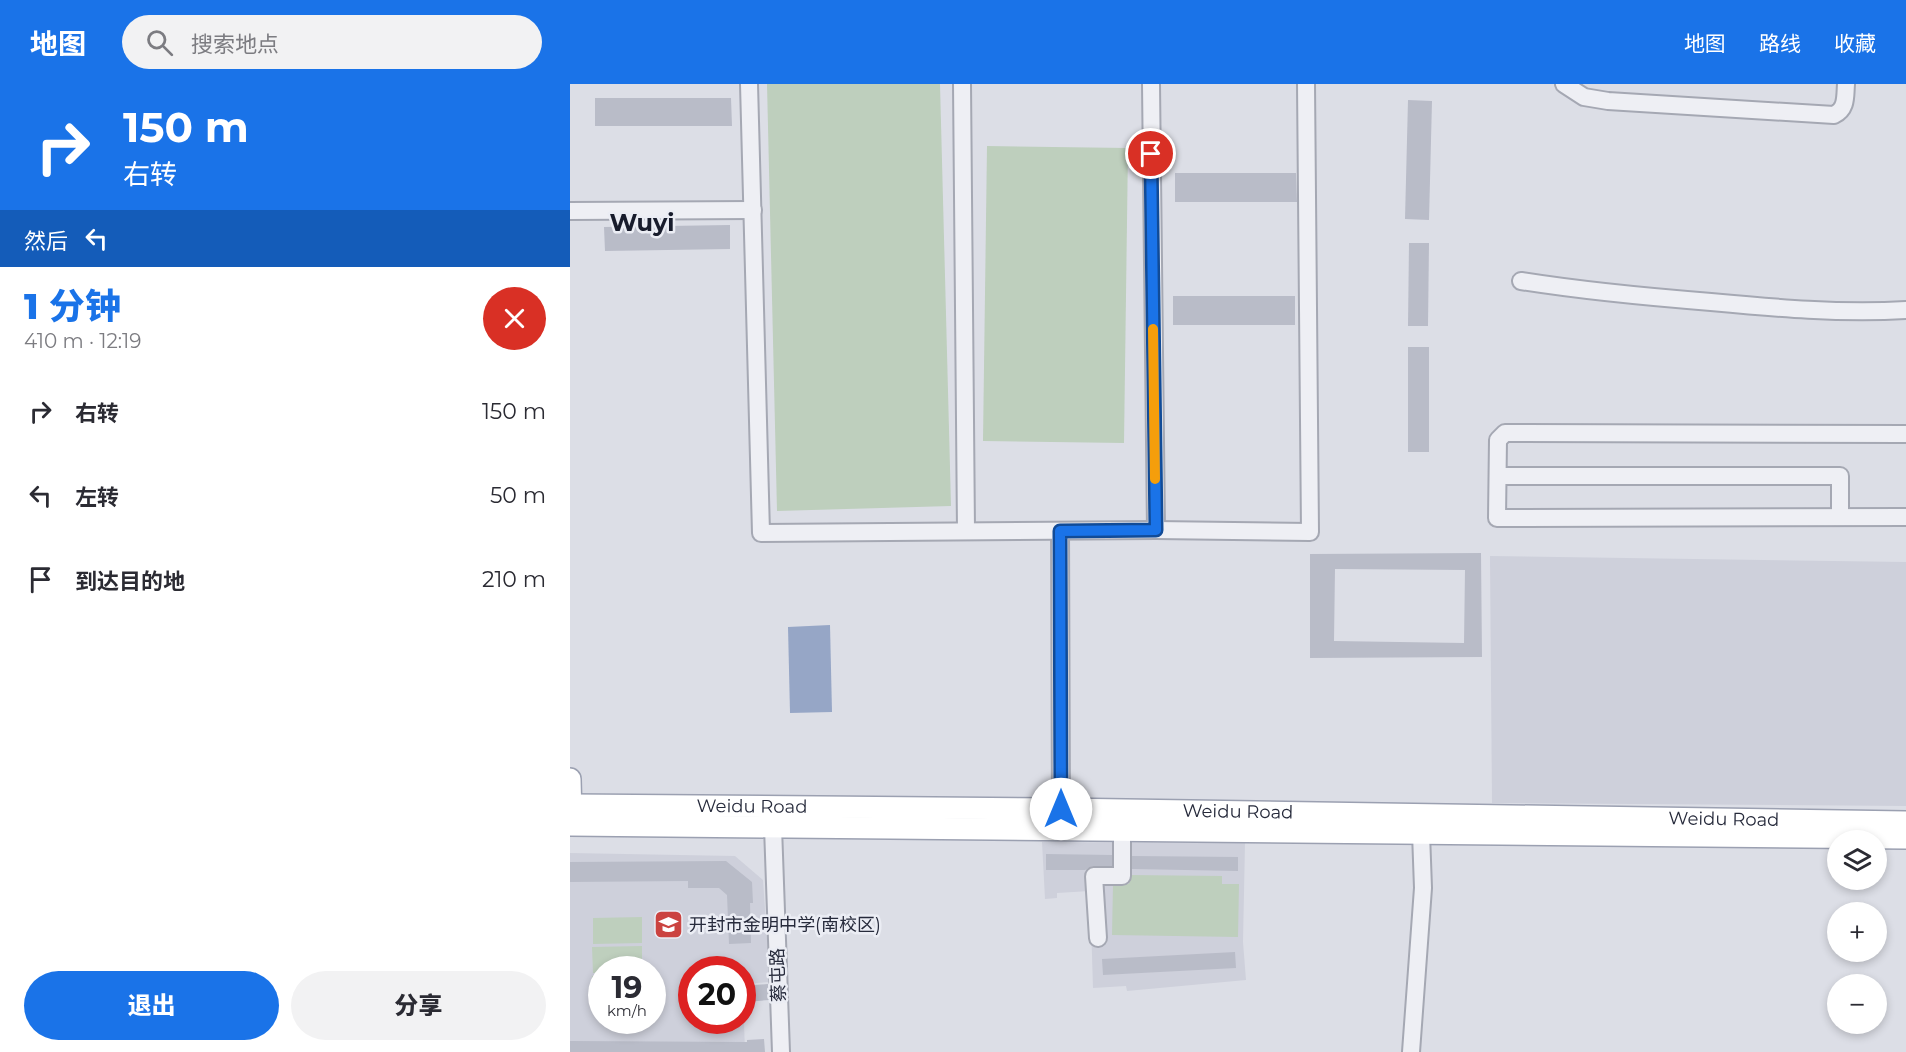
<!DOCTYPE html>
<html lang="zh">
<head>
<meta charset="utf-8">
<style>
	:root { --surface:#fff; --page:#f2f2f3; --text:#2b2b33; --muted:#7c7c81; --accent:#1a73e8 }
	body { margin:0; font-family:Montserrat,"Noto Sans SC",sans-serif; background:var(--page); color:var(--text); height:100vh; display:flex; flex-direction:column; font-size:22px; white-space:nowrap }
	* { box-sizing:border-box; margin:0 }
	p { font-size:20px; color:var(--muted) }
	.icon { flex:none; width:33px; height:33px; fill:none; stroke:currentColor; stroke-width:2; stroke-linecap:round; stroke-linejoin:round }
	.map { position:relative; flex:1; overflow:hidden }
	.side { display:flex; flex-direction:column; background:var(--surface); width:570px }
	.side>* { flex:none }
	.hud { background:#1a73e8; color:#fff; overflow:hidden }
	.buttons { position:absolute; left:1257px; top:746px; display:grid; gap:12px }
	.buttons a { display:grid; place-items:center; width:60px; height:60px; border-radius:50%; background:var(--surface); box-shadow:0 3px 9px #0003; font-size:30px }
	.speed { position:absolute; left:18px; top:872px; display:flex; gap:12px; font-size:30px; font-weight:700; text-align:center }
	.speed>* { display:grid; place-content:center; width:78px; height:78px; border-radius:50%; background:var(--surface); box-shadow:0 3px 9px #0003; line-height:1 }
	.speed small { font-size:15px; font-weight:400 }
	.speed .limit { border:9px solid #d22; background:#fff; color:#111 }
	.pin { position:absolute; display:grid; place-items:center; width:51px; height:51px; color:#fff; margin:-26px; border:3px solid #fff; border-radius:50%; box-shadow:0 2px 6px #0007 }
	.me { position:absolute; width:66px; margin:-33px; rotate:0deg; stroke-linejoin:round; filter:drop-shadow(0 0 4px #0008) }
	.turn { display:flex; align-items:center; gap:21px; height:126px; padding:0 24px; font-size:27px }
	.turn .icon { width:78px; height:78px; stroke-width:2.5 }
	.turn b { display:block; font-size:42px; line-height:51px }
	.then { display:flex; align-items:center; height:57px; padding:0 24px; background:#0003; gap:12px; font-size:22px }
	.round { display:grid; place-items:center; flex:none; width:63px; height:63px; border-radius:32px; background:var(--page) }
	.overview { display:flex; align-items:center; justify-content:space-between; height:102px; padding:0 24px }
	h1 { font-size:36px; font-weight:800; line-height:45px; color:var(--accent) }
	.cta { display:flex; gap:12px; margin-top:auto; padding:12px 24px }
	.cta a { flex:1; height:69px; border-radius:36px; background:var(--accent); color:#fff; font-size:24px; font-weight:800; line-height:69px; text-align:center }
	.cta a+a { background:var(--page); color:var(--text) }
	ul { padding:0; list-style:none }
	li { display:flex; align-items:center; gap:18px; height:84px; padding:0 24px }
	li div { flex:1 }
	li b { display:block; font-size:22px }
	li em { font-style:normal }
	header { display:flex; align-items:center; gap:36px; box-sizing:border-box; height:84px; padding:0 30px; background:var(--accent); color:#fff }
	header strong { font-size:28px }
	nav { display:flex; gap:33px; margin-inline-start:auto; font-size:21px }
	.search { width:420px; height:54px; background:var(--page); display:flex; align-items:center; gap:15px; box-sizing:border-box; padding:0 21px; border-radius:33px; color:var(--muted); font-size:22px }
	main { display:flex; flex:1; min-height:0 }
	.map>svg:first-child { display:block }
	.built { fill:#ced0db; fill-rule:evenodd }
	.green { fill:#becfbd }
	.water { fill:#96a6c6 }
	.building { fill:#b9bcc8; fill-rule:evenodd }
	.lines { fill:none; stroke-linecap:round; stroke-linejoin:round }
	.minor-casing { stroke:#a5a8b3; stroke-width:20 }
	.major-casing { stroke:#9ba0b1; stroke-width:24 }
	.minor { stroke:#eeeff4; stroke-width:16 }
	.major { stroke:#fff; stroke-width:21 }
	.route-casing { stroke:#114b97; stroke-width:15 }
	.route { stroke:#1a73e8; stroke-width:10 }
	.slow { stroke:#f59e0b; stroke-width:10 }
	.labels { text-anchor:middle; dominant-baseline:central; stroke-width:5; stroke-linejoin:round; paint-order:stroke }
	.street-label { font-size:18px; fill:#262a3b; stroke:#ebedf4 }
	.poi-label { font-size:18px; fill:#262a3b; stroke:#ebedf4; text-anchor:start }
	.district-label { font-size:24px; font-weight:bold; fill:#181c2c; stroke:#ebedf4 }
</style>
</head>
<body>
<header>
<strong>地图</strong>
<div class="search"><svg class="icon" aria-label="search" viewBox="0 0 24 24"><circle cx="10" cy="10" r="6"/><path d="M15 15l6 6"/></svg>搜索地点</div>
<nav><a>地图</a><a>路线</a><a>收藏</a></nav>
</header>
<main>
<section class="side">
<div class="hud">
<div class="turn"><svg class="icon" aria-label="right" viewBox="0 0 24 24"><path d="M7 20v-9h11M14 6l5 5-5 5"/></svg><div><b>150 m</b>右转</div></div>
<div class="then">然后<svg class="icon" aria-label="left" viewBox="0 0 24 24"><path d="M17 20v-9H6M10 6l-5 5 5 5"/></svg></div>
</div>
<div class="overview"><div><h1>1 分钟</h1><p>410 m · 12:19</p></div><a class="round" style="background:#d93025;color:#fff"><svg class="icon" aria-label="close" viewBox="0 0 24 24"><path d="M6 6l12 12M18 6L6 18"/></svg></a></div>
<ul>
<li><svg class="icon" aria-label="right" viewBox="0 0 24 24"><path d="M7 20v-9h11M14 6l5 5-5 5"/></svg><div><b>右转</b></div><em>150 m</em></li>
<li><svg class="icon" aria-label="left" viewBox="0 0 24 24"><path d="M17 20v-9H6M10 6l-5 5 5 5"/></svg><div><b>左转</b></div><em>50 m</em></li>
<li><svg class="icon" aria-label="arrive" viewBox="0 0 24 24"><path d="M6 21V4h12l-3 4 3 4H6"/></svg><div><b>到达目的地</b></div><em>210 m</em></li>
</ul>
<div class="cta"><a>退出</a><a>分享</a></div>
</section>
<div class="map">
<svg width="1336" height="968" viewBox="0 0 1336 968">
	<rect width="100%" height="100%" fill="#dcdee6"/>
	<g class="built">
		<path d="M920,472L1336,478V722L922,719Z"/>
		<path d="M472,758L675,759L673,858L676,896L557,907L556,902L523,904L520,807L487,809V814L475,815Z"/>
		<path d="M0,769L165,772L193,796L200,898L173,900L172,885H122V936H172L173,908L175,968H0ZM32,885H82V936H32Z"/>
	</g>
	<g class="green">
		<path d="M197,0H370L381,422L207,427Z"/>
		<path d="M417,62L558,64L554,359L413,357Z"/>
		<path d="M560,791L652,792V800H669L668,853L542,851L543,800H559Z"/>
		<path d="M72,833V859L23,860V834Z"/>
		<path d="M72,862V885H32L31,889H23L22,863Z"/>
		<path d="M22,892H31V918H23Z"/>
	</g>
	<path class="water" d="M260,541L262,628L220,629L218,543Z"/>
	<g class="building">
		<path d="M25,14H161L162,42H25Z"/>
		<path d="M838,16L862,17L859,136L835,135Z"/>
		<path d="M605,89H726L727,118H605Z"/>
		<path d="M160,141V165L35,167L34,143Z"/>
		<path d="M839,159H859L858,242H838Z"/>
		<rect x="603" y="212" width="122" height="29"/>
		<rect x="838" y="263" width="21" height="105"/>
		<path d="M911,469L912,573L740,574V470ZM765,485L895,486L894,559L764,557Z"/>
		<path d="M476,770L542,771V782H523L515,786H476Z"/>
		<path d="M562,772L668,773V787L562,785Z"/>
		<path d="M156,777L182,798L183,819H180L181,859L159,860L157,811L149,804H118V797L0,798V778Z"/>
		<path d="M665,868L666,884L533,891L532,875Z"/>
		<path d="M198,900L199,916L175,918L173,902Z"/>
		<path d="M194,955L195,968H0V957L177,958V956Z"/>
	</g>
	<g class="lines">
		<defs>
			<g id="minor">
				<path d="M179,0L191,449L586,446L740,448L736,0"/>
				<path d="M392,0L396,447"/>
				<path d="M581,0L586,446"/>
				<path d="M994,0L1014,13L1038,17L1264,31C1277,25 1275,12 1276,0"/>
				<path d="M0,127L183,126"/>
				<path d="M951,197C1014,207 1077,213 1141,218C1206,224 1271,230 1336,226"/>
				<path d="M1336,350L935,349L928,356L927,434L1336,433"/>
				<path d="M928,392H1270V433"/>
				<path d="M490,447L491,725"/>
				<path d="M203,743L211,968"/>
				<path d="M528,854L524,792H552V746"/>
				<path d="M841,968L853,804L851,749"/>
			</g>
			<g id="major">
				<path d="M0,695L1,733"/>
				<path id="s1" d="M0,721L491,725L1336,738"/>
				<path d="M0,741L1336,754"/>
			</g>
		</defs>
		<use href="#minor" class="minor-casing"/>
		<use href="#major" class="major-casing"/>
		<use href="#minor" class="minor"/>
		<use href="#major" class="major"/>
	</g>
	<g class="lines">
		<defs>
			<path id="route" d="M491,725L490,447L586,446L581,70"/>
		</defs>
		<use href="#route" class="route-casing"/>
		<use href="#route" class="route"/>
		<path class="slow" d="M583,245L585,395"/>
	</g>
	<defs>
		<symbol id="school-square" viewBox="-11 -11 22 22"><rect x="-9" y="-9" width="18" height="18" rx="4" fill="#cb4340" stroke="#ebedf4"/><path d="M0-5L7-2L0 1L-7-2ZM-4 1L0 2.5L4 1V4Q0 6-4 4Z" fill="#fff"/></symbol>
	</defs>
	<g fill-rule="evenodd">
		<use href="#school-square" x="82" y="824" width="33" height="33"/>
	</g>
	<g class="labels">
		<g class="street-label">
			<text stroke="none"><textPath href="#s1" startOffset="182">Weidu Road</textPath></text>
			<text stroke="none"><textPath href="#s1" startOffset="668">Weidu Road</textPath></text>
			<text stroke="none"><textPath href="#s1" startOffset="1154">Weidu Road</textPath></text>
			<text transform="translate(208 891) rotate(-92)">蔡屯路</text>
		</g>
		<g class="poi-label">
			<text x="119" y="841">开封市金明中学(南校区)</text>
		</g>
		<g class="district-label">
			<text x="72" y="138">Wuyi</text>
		</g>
	</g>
</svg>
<div class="buttons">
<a><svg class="icon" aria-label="layers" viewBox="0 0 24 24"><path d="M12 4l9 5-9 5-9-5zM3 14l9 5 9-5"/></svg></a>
<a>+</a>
<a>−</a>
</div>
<div class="speed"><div>19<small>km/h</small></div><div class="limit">20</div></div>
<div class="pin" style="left:581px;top:70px;background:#d93025"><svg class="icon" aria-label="arrive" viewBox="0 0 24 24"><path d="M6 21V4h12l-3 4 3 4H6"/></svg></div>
<svg class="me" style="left:491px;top:725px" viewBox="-20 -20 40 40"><circle r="19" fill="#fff"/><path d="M0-13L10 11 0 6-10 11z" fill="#1a73e8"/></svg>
</div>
</main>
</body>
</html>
